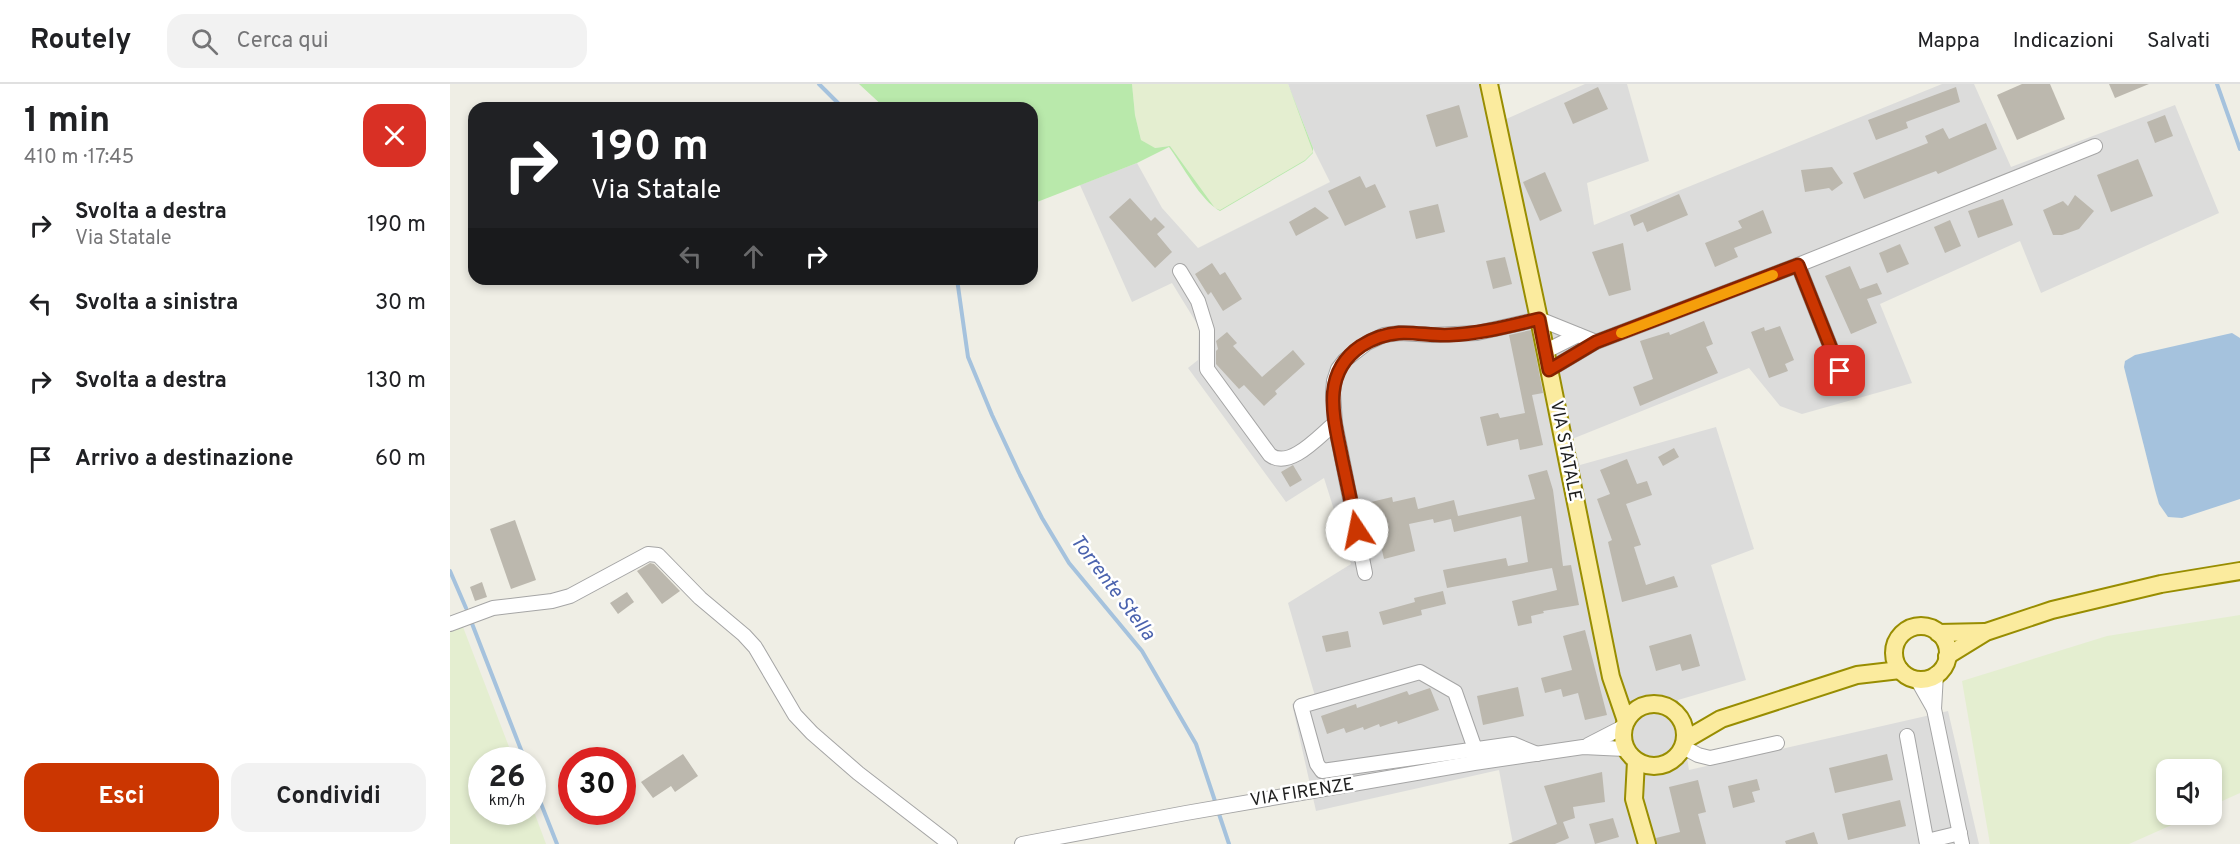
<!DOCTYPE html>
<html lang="it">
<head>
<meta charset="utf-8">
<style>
	:root { --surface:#fff; --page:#f2f2f2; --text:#202124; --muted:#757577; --line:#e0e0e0; --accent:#cb3601 }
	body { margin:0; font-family:Overpass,sans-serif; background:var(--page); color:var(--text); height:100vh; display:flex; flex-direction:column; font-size:22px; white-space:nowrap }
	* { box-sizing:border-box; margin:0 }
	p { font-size:20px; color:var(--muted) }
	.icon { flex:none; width:33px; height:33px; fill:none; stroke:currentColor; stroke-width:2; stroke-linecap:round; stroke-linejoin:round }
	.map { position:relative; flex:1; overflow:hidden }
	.panel { display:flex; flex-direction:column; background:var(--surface); width:450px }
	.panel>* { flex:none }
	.hud { position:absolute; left:18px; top:18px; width:570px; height:183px; border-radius:18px; box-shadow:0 3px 9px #0003; background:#202124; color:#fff; overflow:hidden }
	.fabs { position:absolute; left:1706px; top:675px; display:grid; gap:12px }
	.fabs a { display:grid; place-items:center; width:66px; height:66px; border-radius:12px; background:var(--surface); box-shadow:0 3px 9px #0003; font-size:30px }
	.speed { position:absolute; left:18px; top:663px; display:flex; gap:12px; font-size:30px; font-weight:700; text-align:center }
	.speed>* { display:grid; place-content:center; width:78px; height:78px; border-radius:50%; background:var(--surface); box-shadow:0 3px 9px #0003; line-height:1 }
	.speed small { font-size:15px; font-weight:400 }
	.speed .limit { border:9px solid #d22; background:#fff; color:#111 }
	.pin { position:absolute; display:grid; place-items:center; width:51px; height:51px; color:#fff; margin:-26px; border-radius:12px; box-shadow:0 3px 9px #0006 }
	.me { position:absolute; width:66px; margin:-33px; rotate:349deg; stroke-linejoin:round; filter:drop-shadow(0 0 4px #0008) }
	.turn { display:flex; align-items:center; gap:21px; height:126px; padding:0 24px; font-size:27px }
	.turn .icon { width:78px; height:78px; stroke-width:2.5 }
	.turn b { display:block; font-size:42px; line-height:51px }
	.lanes { display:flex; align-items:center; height:57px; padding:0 24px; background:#0003; justify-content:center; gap:30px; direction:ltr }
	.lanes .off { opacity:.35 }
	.round { display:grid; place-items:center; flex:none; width:63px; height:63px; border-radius:18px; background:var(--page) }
	.overview { display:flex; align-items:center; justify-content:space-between; height:102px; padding:0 24px }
	h1 { font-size:36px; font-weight:700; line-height:45px }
	.button { display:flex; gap:12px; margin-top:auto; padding:12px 24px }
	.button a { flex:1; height:69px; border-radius:18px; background:var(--accent); color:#fff; font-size:24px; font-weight:700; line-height:69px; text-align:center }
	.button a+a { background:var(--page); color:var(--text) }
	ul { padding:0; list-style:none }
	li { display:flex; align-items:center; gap:18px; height:78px; padding:0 24px }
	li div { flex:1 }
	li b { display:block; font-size:22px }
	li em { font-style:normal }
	header { display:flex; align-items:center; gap:36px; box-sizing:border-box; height:84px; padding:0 30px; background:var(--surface); border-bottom:2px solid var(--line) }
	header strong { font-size:28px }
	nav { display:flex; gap:33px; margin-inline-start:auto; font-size:21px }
	.search { width:420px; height:54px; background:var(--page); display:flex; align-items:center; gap:15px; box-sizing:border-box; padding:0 21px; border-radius:18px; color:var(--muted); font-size:22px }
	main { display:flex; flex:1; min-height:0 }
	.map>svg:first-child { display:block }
	.residential { fill:#dcdcdb }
	.farmland { fill:#e4eed0 }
	.grass { fill:#b9e9ab }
	.water { fill:#a5c2dd }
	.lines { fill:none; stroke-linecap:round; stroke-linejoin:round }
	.stream { stroke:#a5c2dd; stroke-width:4 }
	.building { fill:#bcb8ae }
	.minor-casing { stroke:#a5a5a5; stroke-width:16 }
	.major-casing { stroke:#988d01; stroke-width:20 }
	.minor { stroke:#fff; stroke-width:14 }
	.major { stroke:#fbeb9e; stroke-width:16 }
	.route-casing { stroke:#842301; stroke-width:15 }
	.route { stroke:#cb3601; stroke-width:10 }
	.slow { stroke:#f59e0b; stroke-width:10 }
	.labels { text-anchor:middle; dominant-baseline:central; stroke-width:5; stroke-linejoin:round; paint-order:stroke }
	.street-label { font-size:18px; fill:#1e1e1e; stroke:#fff }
	.water-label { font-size:20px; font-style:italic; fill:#4b63ae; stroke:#fff }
</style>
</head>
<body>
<header>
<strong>Routely</strong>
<div class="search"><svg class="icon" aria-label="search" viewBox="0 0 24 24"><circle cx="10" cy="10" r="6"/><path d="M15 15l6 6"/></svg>Cerca qui</div>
<nav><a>Mappa</a><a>Indicazioni</a><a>Salvati</a></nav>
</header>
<main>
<section class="panel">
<div class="overview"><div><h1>1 min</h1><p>410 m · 17:45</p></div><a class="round" style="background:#d93025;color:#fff"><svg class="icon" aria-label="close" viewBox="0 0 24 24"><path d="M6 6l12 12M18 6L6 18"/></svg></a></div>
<ul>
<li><svg class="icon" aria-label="right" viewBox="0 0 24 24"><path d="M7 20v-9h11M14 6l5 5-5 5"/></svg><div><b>Svolta a destra</b><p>Via Statale</p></div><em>190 m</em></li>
<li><svg class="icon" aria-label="left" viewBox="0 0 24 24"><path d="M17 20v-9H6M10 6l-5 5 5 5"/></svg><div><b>Svolta a sinistra</b></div><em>30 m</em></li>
<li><svg class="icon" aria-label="right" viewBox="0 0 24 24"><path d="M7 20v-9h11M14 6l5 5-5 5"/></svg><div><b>Svolta a destra</b></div><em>130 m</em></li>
<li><svg class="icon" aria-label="arrive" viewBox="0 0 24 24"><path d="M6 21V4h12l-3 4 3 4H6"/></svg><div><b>Arrivo a destinazione</b></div><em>60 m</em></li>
</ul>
<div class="button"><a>Esci</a><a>Condividi</a></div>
</section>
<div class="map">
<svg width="1790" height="760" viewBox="0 0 1790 760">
	<rect width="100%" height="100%" fill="#efeee5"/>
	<path class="residential" d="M838,0H1052L1045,3L1054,36L1135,0H1177L1199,77L1137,99L1144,141L1492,0H1524L1561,83L1725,21L1769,129L1591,209L1570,157L1430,220L1462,299L1352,330L1330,322L1299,284L1122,355L1130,381L1266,343L1304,465L1261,481L1296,596L1228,616L1239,686L1498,627L1529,760H1063L1049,686L866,727L842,620L865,612L838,519L901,480L874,394L836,418L738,284L748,276L749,243L722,199L682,218L630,101L687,79L712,124L748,164L880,98L863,64Z"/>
	<g class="farmland">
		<path d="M682,0H838L863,68L855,76L770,126L765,124L720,62L704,64L691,56L685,31Z"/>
		<path d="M1790,531V709L1761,722V686H1716V730L1744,731L1679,760H1540L1512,597L1657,552Z"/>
		<path d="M13,543L64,676H32V728H82L83,725L96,760H0V545Z"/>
	</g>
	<path class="grass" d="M409,0H682L685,31L691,56L705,64L720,62L765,124L770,126L855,76L863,68L838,0L863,64V69L855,77L770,127C750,116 733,82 719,63L687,79L582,120V24H435Z"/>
	<path class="water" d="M1782,249L1790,254V415L1732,434L1718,433L1709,420L1705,406L1674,283L1675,277L1685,271Z"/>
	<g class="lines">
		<g class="stream">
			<path d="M369,0L393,24"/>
			<path d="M1767,0L1790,65"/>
			<path d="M507,195L518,273L542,331L570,391L592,434L619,479L692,567L746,660L766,720"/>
			<path d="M0,487L16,524"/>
			<path d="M21,537L75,676"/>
			<path d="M82,697L107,760"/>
			<path d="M768,727L779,760"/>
		</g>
	</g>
	<g class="building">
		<path d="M1572,0H1600L1615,35L1567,56L1547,11Z"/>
		<path d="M1659,0H1699L1665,14Z"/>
		<path d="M1148,3L1158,25L1123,40L1114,19Z"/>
		<path d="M1506,3L1510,18L1456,38L1458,44L1426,56L1418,36Z"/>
		<path d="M1009,21L1018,53L986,63L976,31Z"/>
		<path d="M1715,31L1723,52L1705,59L1697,38Z"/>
		<path d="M1536,39L1547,65L1488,90L1486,87L1414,115L1403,89L1478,59L1475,52L1493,44L1499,55Z"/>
		<path d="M1688,75L1703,112L1661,128L1647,91Z"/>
		<path d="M1382,83L1393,99L1382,107L1379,104L1355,108L1351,86Z"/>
		<path d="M1095,88L1112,127L1090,137L1073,98Z"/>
		<path d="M910,92L916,104L925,100L936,123L895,142L878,107Z"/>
		<path d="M1229,110L1238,131L1197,148L1193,138L1184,142L1180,131Z"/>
		<path d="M1625,111L1644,127L1629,145L1612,151H1603L1593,126L1613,117L1618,122Z"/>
		<path d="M680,114L701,137L705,133L715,143L707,150L722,168L705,184L659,133Z"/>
		<path d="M1553,115L1563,141L1528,154L1518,127Z"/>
		<path d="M988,120L995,148L966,155L959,127Z"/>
		<path d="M865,123L879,134L846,152L839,138Z"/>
		<path d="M1313,126L1322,149L1284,164L1288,173L1265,183L1255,159L1292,144L1288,137Z"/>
		<path d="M1500,136L1511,162L1495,169L1484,143Z"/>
		<path d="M1173,159L1181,206L1159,212L1142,168Z"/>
		<path d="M1450,160L1459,180L1437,189L1429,169Z"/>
		<path d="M1055,173L1062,200L1043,205L1036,177Z"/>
		<path d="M762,179L770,191L775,188L792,215L773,227L761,208L758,211L745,190Z"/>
		<path d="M1400,182L1410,205L1427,199L1432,210L1417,215L1427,239L1401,250L1375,192Z"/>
		<path d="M1254,237L1263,260L1256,263L1268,289L1190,322L1183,303L1203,295L1190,257L1219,248L1220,251Z"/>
		<path d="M1330,242L1344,276L1335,280L1338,287L1319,294L1301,248L1314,243L1315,247Z"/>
		<path d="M1081,246L1093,309L1082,311L1093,361L1070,366L1068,355L1037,362L1030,333L1048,329L1050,334L1075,329L1059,251Z"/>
		<path d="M777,248L787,259L783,262L812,293L843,266L855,280L825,307L827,310L814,322L794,301L789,305L766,280V267L768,265L766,257Z"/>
		<path d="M1224,364L1229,373L1213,382L1208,373Z"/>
		<path d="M1177,375L1187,400L1197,397L1202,411L1176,420L1191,461L1184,463L1196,501L1224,492L1228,503L1172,518L1158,458L1162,456L1147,415L1160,410L1150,386Z"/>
		<path d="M843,381L852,396L840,403L831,388Z"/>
		<path d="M1097,386L1103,406L1113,482L1121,481L1129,521L1093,527L1094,529L1081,532L1082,539L1068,542L1062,517L1107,506L1102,484L997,504L993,486L1056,474L1058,482L1078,478L1071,432L1004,448L1001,435L984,439L983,435L959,440L965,467L934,475L921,418L942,413L943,418L965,413L968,425L1004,416L1008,432L1085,415L1078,391Z"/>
		<path d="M65,436L86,496L61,505L40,445Z"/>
		<path d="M200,479L204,480L230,507L212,520L187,487Z"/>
		<path d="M32,498L37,513L25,517L20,503Z"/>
		<path d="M993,507L996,520L971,526L972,531L933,541L929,528L965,518L964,514Z"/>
		<path d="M177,508L184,518L168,530L160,519Z"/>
		<path d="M1135,546L1157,631L1135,636L1128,609L1113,613L1111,605L1095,609L1091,594L1122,586L1113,552Z"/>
		<path d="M898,547L901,563L876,568L872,552Z"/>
		<path d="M1241,550L1250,582L1232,587L1230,580L1206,587L1199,562Z"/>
		<path d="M1068,603L1074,632L1033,641L1027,612Z"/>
		<path d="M980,604L989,626L948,640L947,637L930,643L929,640L914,646L913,643L896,649L894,644L877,650L871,632L906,620L907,624L957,607L959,611Z"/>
		<path d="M233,670L248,692L225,708L221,702L203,714L191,698Z"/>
		<path d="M1437,670L1443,696L1385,709L1379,684Z"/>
		<path d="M1152,688L1155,718L1123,723L1125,734L1113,738L1119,754L1105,760H1058L1107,740L1094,702Z"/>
		<path d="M1307,695L1310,706L1302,708L1305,718L1283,724L1278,702Z"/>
		<path d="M1248,696L1256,728L1248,730L1256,760H1207L1206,754L1230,748L1219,703Z"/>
		<path d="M1450,716L1456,742L1398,756L1392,730Z"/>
		<path d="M1163,734L1169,753L1145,760L1139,740Z"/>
		<path d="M1364,748L1368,760H1336L1335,757Z"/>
	</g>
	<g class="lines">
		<defs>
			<g id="minor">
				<path d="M1348,181L1390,287"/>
				<path d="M730,187L748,217L757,246V285L820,371C840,386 870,351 885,339"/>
				<path d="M1096,267L1128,251"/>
				<path d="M1099,286L1146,258L1348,181L1645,62"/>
				<path d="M915,489L885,339L883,309L884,297L888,285L895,276L917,259L934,251L950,249L983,251L1027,249L1089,235L1146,258"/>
				<path d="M0,540L43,524L102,517L120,512L198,470L208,471L250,514L294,551L305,563L345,631L362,649L408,689L500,760"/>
				<path d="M1486,590L1484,625L1512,760"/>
				<path d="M1467,595L1484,625"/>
				<path d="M1457,652L1477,760"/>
				<path d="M1138,661L1173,643"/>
				<path d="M1233,663L1248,671L1260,674L1327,659"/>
				<path d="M1025,665L1005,608L970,588L851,622L867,680L872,687L1063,660L1087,670"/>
				<path d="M1477,757L1510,749"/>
				<path d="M572,760L736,729L1024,679L1133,663L1175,665"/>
			</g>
			<g id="major">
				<path d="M1039,0L1089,235L1161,593L1176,637"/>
				<circle cx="1471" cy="569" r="27"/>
				<path d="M1488,549L1535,548"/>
				<path d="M1497,572L1536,548L1602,526L1711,500L1790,487"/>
				<circle cx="1204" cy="651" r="31"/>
				<path d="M1235,656L1271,635L1407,591L1450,586"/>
				<path d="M1186,677L1184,715L1197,760"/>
			</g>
		</defs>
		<use href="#minor" class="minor-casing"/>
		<use href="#major" class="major-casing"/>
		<use href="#minor" class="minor"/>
		<use href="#major" class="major"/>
	</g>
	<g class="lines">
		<defs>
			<path id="route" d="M907,446C902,422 897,399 892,375C884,334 870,290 911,262C922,255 935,250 949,249C966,248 983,252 999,251C1030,250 1059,242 1089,235L1099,286L1146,258L1348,181L1390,287"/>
		</defs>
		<use href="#route" class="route-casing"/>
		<use href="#route" class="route"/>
		<path class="slow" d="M1171,249L1323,191"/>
	</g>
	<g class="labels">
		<g class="street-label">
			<text transform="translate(1115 367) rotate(79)">VIA STATALE</text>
			<text transform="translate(852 709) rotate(-9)">VIA FIRENZE</text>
		</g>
		<g class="water-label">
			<text transform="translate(662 504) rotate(53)">Torrente Stella</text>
		</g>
	</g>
</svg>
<div class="fabs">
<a><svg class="icon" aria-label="sound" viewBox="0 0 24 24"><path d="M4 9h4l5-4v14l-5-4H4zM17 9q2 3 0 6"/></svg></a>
</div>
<div class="speed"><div>26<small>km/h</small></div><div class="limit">30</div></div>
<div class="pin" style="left:1390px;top:287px;background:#d93025"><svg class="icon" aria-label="arrive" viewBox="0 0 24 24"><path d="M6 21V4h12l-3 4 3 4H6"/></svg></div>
<svg class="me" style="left:907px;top:446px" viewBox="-20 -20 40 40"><circle r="19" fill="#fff"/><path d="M0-13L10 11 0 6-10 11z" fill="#cb3601"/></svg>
<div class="hud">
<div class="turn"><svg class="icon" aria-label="right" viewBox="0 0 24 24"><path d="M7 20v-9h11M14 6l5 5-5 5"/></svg><div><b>190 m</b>Via Statale</div></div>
<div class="lanes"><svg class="icon off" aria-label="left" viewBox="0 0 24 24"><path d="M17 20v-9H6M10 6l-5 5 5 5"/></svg><svg class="icon off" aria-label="ahead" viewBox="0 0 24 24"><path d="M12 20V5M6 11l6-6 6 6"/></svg><svg class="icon" aria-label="right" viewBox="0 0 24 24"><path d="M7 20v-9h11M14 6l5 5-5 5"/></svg></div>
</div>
</div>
</main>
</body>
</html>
